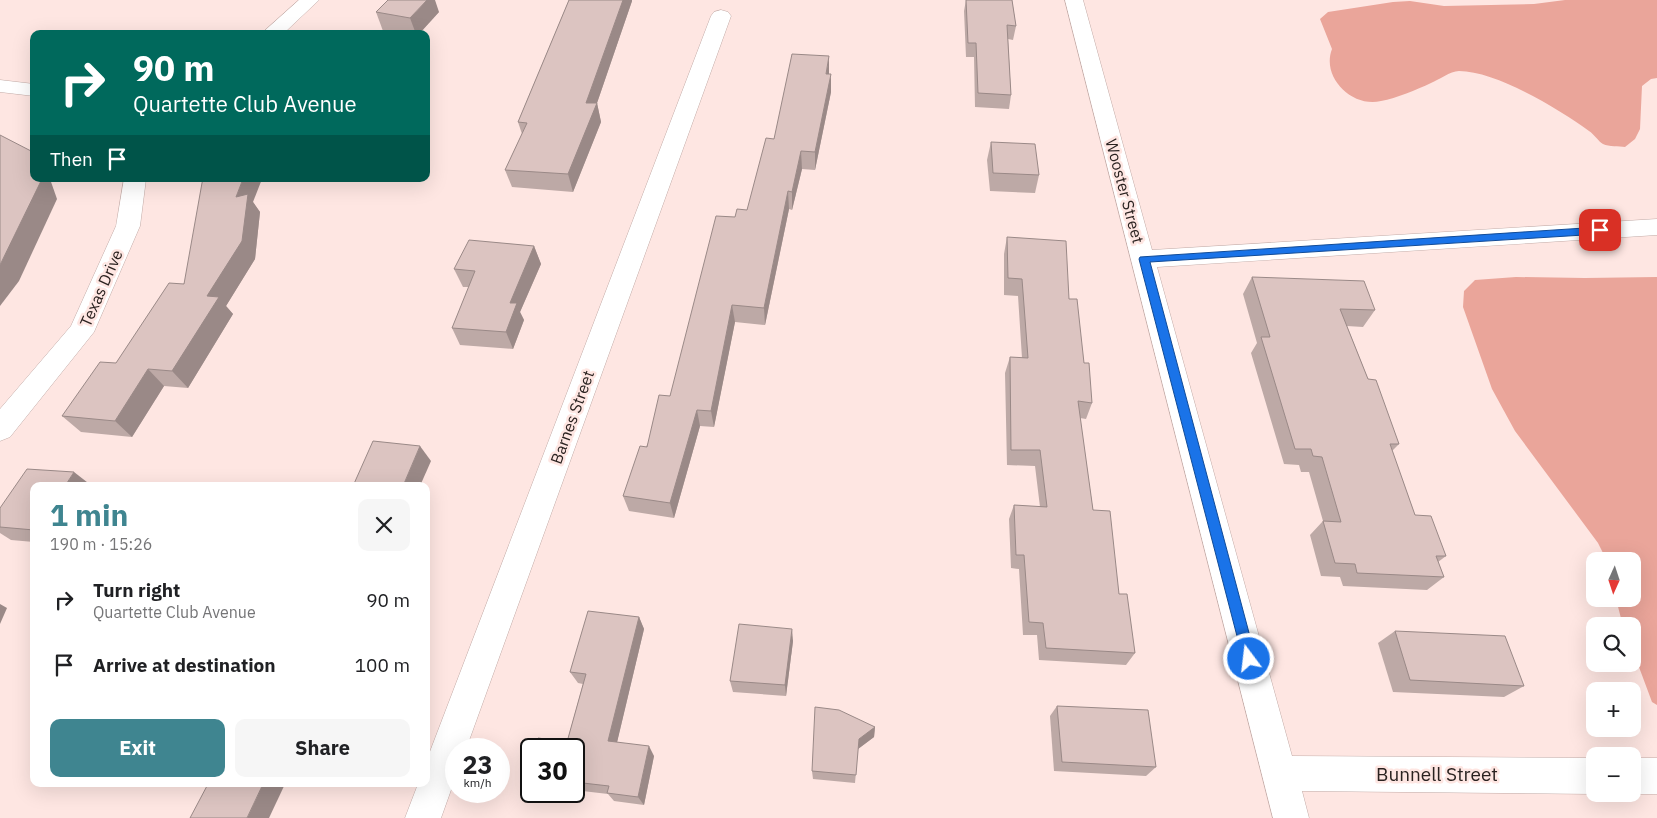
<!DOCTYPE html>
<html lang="en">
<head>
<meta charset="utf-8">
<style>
	:root { --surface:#fff; --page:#f6f6f6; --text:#202124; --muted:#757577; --accent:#3f8590 }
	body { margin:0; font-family:"IBM Plex Sans",sans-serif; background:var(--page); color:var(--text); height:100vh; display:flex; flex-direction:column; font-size:19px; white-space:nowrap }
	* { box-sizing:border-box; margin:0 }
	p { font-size:16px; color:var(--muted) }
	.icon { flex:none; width:28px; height:28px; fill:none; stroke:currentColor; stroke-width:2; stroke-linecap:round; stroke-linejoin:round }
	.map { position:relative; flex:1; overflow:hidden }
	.sheet { position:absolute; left:30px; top:482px; width:400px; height:305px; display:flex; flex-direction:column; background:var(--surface); border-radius:10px; box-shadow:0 5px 20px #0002 }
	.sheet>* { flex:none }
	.banner { position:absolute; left:30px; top:30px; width:400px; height:152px; border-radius:10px; box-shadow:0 5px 20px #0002; background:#00695c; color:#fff; overflow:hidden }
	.needle { width:32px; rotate:183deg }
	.buttons { position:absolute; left:1586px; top:552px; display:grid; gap:10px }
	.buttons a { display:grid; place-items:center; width:55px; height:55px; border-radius:10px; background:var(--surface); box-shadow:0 5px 20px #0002; font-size:25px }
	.speed { position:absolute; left:445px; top:738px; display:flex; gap:10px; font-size:25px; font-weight:700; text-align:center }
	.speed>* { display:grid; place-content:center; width:65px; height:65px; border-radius:50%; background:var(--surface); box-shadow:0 5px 20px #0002; line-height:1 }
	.speed small { font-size:12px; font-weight:400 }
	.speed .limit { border:2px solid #111; border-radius:8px; background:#fff; color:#111 }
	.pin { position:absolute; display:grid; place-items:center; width:42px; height:42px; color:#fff; margin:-21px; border-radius:10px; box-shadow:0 2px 8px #0006 }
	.me { position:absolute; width:55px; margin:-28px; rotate:345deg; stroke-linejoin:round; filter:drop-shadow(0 0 4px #0008) }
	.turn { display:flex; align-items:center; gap:18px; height:105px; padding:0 20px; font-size:22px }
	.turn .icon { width:65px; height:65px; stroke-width:2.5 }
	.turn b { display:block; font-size:35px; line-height:42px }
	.then { display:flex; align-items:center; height:48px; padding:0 20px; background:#0003; gap:10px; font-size:19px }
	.round { display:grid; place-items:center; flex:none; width:52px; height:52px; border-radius:10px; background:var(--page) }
	.head { display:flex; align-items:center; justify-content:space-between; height:85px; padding:0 20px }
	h1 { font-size:30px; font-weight:700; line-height:38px; color:var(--accent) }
	.button { display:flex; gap:10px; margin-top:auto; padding:10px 20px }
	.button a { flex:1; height:58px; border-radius:10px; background:var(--accent); color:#fff; font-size:20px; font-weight:700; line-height:58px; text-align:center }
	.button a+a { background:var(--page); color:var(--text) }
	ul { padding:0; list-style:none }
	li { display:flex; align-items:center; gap:15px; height:65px; padding:0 20px }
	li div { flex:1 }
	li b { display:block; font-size:19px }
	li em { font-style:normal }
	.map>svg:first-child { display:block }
	.forest { fill:#eaa59a }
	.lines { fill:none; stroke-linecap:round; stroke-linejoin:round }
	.minor-casing { stroke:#c2aba7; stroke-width:1 }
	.minor { fill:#fff; fill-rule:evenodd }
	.wall { fill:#bda9a6 }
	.shaded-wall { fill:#9a8987 }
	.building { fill:#dcc4c1; stroke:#9a8987 }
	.route { fill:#1a73e8; stroke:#114b97 }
	.labels { text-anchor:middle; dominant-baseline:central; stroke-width:5; stroke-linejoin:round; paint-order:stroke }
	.street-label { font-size:16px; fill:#2a2220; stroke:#fee6e2 }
	.near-street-label { font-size:19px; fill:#2a2220; stroke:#fee6e2 }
</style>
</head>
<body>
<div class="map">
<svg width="1657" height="818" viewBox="0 0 1657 818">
	<rect width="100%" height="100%" fill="#fee6e2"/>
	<g class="forest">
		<path d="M1565,0H1657V78L1651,79L1642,86L1640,129L1635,139L1625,147C1619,146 1609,147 1603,144C1598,141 1594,134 1589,131C1559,109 1496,71 1459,71C1450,71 1439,80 1431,83C1416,90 1397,98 1381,101C1352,108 1321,77 1332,49L1320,19L1328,12L1393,2L1410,1L1444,6L1534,4Z"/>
		<path d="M1516,277L1585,278L1657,277V705L1652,702L1633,651L1632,626H1623L1616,599H1632V561H1607L1598,543L1515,431L1492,389L1463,307L1464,291L1475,280Z"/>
	</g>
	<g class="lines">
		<defs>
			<g id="minor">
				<path d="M299,0H319L283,34H261Z"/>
				<path d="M1065,0H1083L1152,250L1657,219V235L1157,267L1292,756L1595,758V794L1302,791L1309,818H1273Z"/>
				<path d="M721,10L728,12L731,16L466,749H456V776L441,818H405L418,784H426V762L711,16L714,12Z"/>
				<path d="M0,80L34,84V96L0,92Z"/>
				<path d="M124,179H146L140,226L94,332L10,437L0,441V409L71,326L116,226Z"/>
				<rect x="1632" y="758" width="25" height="36"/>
			</g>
		</defs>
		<use href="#minor" class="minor-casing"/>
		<use href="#minor" class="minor"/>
	</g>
	<g class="wall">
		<path d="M569,0H632V1L597,103L601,122L573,192L512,187L505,170L522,134L518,122Z"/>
		<path d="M966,0H1012L1016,26L1013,40L1008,39L1011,95L1009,109L975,107L974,57H966L964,11Z"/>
		<path d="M376,12H439L419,34H402L383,31Z"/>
		<path d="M829,74L831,92L815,170L802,169L792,210L789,209L765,325L735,322L714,427L700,426L674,518L629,511L623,496L670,396L735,217L747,210L774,139Z"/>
		<path d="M991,142L1039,175L1035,193L990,191L987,160Z"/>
		<path d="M253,202L260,212L255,259L226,306L233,314L188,388L164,386L132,437L81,432L62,416L116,363Z"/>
		<path d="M1007,237L1069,299L1084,363L1092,403L1086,419L1080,418L1093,510L1119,594L1135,653L1126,665L1039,660L1037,635H1023L1019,569L1011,568L1009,519L1014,505L1040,507L1035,466L1007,465L1005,373L1010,357L1022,358L1018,296L1004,295V254Z"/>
		<path d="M534,246L541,264L520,312L524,320L513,349L460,345L452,328L469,287H463L454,269Z"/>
		<path d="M1252,277L1375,310L1363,327L1347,326L1368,379L1399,444L1392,451L1415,515L1446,556L1438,562L1444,577L1427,590L1343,586L1340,577L1321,576L1310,535L1323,521L1309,472H1301L1299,465L1284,464L1251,353L1257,343L1243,294Z"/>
		<path d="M34,486V542L11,540L0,533V508Z"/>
		<path d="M639,617L644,629L617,742L654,756L644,805L614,801L608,794L574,790V749L567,742L583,684L578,683L570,672Z"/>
		<path d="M1395,631L1524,686L1504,697L1393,692L1378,643Z"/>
		<path d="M793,641L786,696L733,692L730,681Z"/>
		<path d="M1057,706L1156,767L1146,776L1054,771L1050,716Z"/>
		<path d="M875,727L874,737L858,749L855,783L813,779L812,771Z"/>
	</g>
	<g class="shaded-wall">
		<path d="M427,0H435L439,12L419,34H416L410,18Z"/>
		<path d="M623,0H632V1L597,103L601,122L573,192L568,174L586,103Z"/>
		<path d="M829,56V74H826Z"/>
		<path d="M831,74V92L815,170V152Z"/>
		<path d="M801,151L802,169L792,210V192Z"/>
		<path d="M40,179H50L57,199L19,281L0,306V265Z"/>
		<path d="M243,179H262L253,202L260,212L255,259L226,306L233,314L188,388L172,371L207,296L236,197Z"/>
		<path d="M788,191L789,209L765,325L764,308Z"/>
		<path d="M534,246L541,264L520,312L524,320L513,349L506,332L510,303Z"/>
		<path d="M732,305L735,322L714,427L711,411Z"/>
		<path d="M148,369L164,386L132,437L115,421Z"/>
		<path d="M697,410L700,426L674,518L670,503Z"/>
		<path d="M420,446L431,461L420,486H403Z"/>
		<path d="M74,472L92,486H65Z"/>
		<path d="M0,604L7,608L0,624Z"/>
		<path d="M639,617L644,629L615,751L608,741Z"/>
		<path d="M792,629L793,641L786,696L785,685Z"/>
		<path d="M875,727L874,737L858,749L859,739Z"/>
		<path d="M649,746L654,756L644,805L638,797Z"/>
		<path d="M263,784H285L269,818H247Z"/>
	</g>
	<g class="building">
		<path d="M388,0H427L410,18L376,12Z"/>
		<path d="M569,0H623L586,103H597L568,174L505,170L527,123L518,122Z"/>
		<path d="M966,0H1012L1016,26L1007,25L1011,95L978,93L976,43H968Z"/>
		<path d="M792,54L829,56L826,74H831L815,152L801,151L792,192L788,191L764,308L732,305L711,411L697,410L670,503L623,496L640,446L647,447L659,395L670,396L716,216L735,217L737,209L747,210L766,138L774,139Z"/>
		<path d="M0,135L31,151L34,159V179H40L41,181L0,265Z"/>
		<path d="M991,142L1035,144L1039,175L993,173Z"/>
		<path d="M203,179H243L236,197L248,194L242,241L207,296L219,297L172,371L148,369L115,421L62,416L100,362L116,363L169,283L184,284L202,183Z"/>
		<path d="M1007,237L1066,241L1069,299H1077L1084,363H1089L1092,403L1078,401L1093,510L1110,511L1119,594H1127L1135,653L1046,648L1043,623L1029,622L1024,555H1016L1014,505L1047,507L1040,450H1011L1010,357L1028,358L1022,279L1008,278Z"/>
		<path d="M469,240L534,246L510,303H517L506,332L452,328L475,271L454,269Z"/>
		<path d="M1252,277L1364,281L1375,310L1340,309L1368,379L1376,380L1399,444H1390L1415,515L1431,516L1446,556H1436L1444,577L1357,573L1355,564L1335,563L1323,521L1341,522L1322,457L1313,456L1311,449H1295L1261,337H1270Z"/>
		<path d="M373,441L420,446L403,486H353Z"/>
		<path d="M27,469L74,472L65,486H34V530L0,527V508Z"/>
		<path d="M588,611L639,617L608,741L649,746L638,797L607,793L609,786L574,782V749H535L538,738L567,742L586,674L570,672Z"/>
		<path d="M739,624L792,629L785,685L730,681Z"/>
		<path d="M1395,631L1505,636L1524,686L1410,680Z"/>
		<path d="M1057,706L1148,710L1156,767L1062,762Z"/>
		<path d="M815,707L839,710L875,727L859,739L856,775L812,771Z"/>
		<path d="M531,763V777H528Z"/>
		<path d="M208,784H263L247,818H190Z"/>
	</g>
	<path class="route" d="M1600,227L1605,230L1600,234L1150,262L1256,659L1254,663L1249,665L1244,663L1139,259L1140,257Z"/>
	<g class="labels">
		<g class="street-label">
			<text transform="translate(1125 191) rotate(75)">Wooster Street</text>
			<text transform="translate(101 288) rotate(-66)">Texas Drive</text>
			<text transform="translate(572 417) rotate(-70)">Barnes Street</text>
		</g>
		<g class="near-street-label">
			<text x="1437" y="774">Bunnell Street</text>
		</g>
	</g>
</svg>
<div class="buttons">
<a><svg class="needle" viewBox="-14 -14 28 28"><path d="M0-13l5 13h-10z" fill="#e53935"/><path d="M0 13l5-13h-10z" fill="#757577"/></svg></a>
<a><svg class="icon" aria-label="search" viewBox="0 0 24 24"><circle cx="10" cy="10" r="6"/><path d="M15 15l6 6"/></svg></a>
<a>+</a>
<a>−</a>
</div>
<div class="speed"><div>23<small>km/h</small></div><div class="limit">30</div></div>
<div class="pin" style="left:1600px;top:230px;background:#d93025"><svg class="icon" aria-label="arrive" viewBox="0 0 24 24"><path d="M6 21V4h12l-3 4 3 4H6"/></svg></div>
<svg class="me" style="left:1249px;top:659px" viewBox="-20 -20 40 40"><circle r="17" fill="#1a73e8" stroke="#fff" stroke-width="3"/><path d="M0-11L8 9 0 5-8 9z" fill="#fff"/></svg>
<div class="banner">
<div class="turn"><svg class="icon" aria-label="right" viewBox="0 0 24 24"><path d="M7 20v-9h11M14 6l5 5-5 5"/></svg><div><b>90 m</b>Quartette Club Avenue</div></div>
<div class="then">Then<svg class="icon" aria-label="arrive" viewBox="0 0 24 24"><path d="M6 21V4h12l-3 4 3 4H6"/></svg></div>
</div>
<section class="sheet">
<div class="head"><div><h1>1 min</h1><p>190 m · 15:26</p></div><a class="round"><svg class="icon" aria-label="close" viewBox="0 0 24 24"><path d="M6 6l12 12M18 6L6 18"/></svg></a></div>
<ul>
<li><svg class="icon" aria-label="right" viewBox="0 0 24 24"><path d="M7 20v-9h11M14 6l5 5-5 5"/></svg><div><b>Turn right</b><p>Quartette Club Avenue</p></div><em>90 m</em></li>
<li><svg class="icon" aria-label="arrive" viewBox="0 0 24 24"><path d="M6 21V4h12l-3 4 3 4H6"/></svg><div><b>Arrive at destination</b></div><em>100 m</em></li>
</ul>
<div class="button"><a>Exit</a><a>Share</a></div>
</section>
</div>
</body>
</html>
